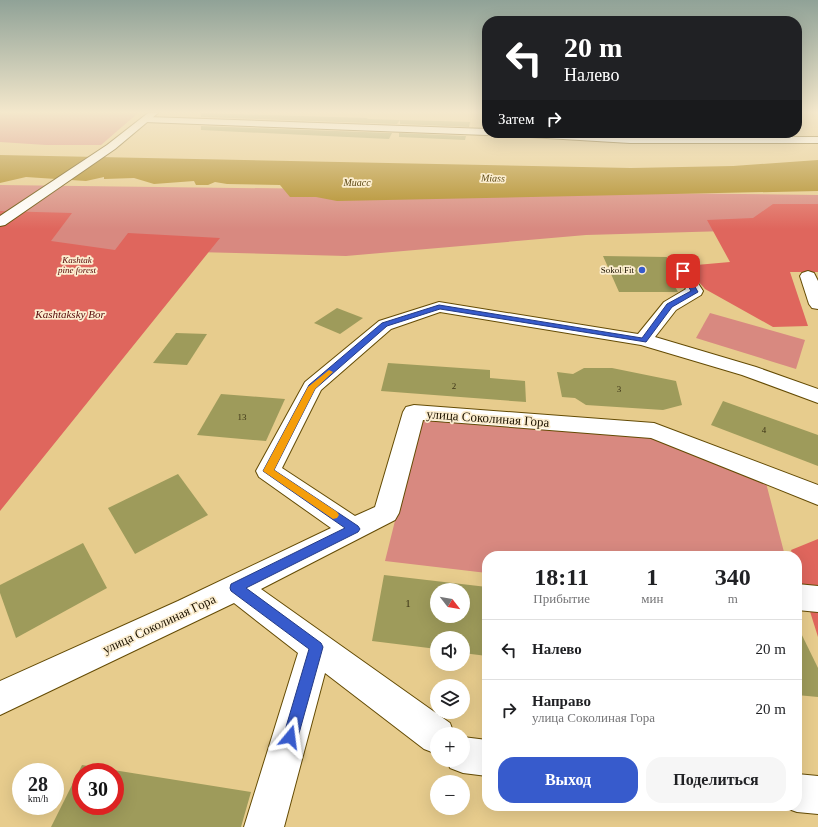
<!DOCTYPE html>
<html lang="ru">
<head>
<meta charset="utf-8">
<style>
	:root { --surface:#fff; --page:#f6f6f6; --text:#202124; --muted:#757577; --line:#e0e0e0; --accent:#375bcc }
	body { margin:0; font-family:"Times New Roman",serif; background:var(--page); color:var(--text); height:100vh; display:flex; flex-direction:column; font-size:15px; white-space:nowrap }
	* { box-sizing:border-box; margin:0 }
	p { font-size:13px; color:var(--muted) }
	.icon { flex:none; width:22px; height:22px; fill:none; stroke:currentColor; stroke-width:2; stroke-linecap:round; stroke-linejoin:round }
	.map { position:relative; flex:1; overflow:hidden }
	.panel { position:absolute; left:482px; top:551px; width:320px; height:260px; display:flex; flex-direction:column; background:var(--surface); border-radius:16px; box-shadow:0 4px 16px #0002 }
	.panel>* { flex:none }
	.top-card { position:absolute; left:482px; top:16px; width:320px; height:122px; border-radius:16px; box-shadow:0 4px 16px #0002; background:#202124; color:#fff; overflow:hidden }
	.needle { width:26px; rotate:121deg }
	.buttons { position:absolute; left:430px; top:583px; display:grid; gap:8px }
	.buttons a { display:grid; place-items:center; width:40px; height:40px; border-radius:50%; background:var(--surface); box-shadow:0 4px 16px #0002; font-size:20px }
	.speed { position:absolute; left:12px; top:763px; display:flex; gap:8px; font-size:20px; font-weight:700; text-align:center }
	.speed>* { display:grid; place-content:center; width:52px; height:52px; border-radius:50%; background:var(--surface); box-shadow:0 4px 16px #0002; line-height:1 }
	.speed small { font-size:10px; font-weight:400 }
	.speed .limit { border:6px solid #d22; background:#fff; color:#111 }
	.pin { position:absolute; display:grid; place-items:center; width:34px; height:34px; color:#fff; margin:-17px; border-radius:8px; box-shadow:0 2px 6px #0006 }
	.me { position:absolute; width:44px; margin:-22px; rotate:16deg; stroke-linejoin:round; filter:drop-shadow(0 0 3px #0008) }
	.turn { display:flex; align-items:center; gap:14px; height:84px; padding:0 16px; font-size:18px }
	.turn .icon { width:52px; height:52px; stroke-width:2.5 }
	.turn b { display:block; font-size:28px; line-height:34px }
	.then { display:flex; align-items:center; height:38px; padding:0 16px; background:#0003; gap:8px; font-size:15px }
	.eta { display:flex; justify-content:space-evenly; align-items:center; height:68px; text-align:center }
	.eta b { font-size:24px; font-weight:700; line-height:28px }
	.action { display:flex; gap:8px; margin-top:auto; padding:8px 16px }
	.action a { flex:1; height:46px; border-radius:16px; background:var(--accent); color:#fff; font-size:16px; font-weight:700; line-height:46px; text-align:center }
	.action a+a { background:var(--page); color:var(--text) }
	ul { padding:0; list-style:none }
	li { display:flex; align-items:center; gap:12px; height:60px; padding:0 16px; border-top:1px solid var(--line) }
	li div { flex:1 }
	li b { display:block; font-size:15px }
	li em { font-style:normal }
	.map>svg:first-child { display:block }
	.green { fill:#d88980 }
	.forest { fill:#df665d }
	.water { fill:#ac861d }
	.building { fill:#9e9b5b; fill-rule:evenodd }
	.lines { fill:none; stroke-linecap:round; stroke-linejoin:round }
	.street-casing { stroke:#644b04; stroke-width:2 }
	.secondary-casing { stroke:#644b04; stroke-width:2 }
	.street { fill:#fff; fill-rule:evenodd }
	.secondary { fill:#fff; fill-rule:evenodd }
	.route { fill:#375bcc; stroke:#243b85 }
	.slow { fill:#f59e0b }
	.poi-dot { fill:#375bcc; stroke:#fceed0; stroke-width:1.5 }
	.labels { text-anchor:middle; dominant-baseline:central; stroke-width:3.5; stroke-linejoin:round; paint-order:stroke }
	.far-park-label { font-size:9px; font-style:italic; fill:#550708; stroke:#fceed0 }
	.far-poi-label { font-size:9px; fill:#1d1300; stroke:#fceed0; text-anchor:end }
	.number-label { font-size:9px; fill:#3d3517 }
	.far-water-label { font-size:10px; font-style:italic; fill:#5e4a16; stroke:#fceed0 }
	.park-label { font-size:11px; font-style:italic; fill:#550708; stroke:#fceed0 }
	.near-number-label { font-size:11px; fill:#3d3517 }
	.near-street-label { font-size:13px; fill:#1d1300; stroke:#fceed0 }
</style>
</head>
<body>
<div class="map">
<svg width="818" height="827" viewBox="0 0 818 827">
	<rect width="100%" height="100%" fill="#e7cc8d"/>
	<g class="green">
		<path d="M0,113H138L101,145H46L0,142Z"/>
		<path d="M0,185L818,195V235L762,230L586,235L346,256L196,252L0,459Z"/>
		<path d="M710,313L805,340L796,369L696,338Z"/>
		<path d="M421,416L654,435L765,479L785,556H487V573L385,561Z"/>
	</g>
	<g class="forest">
		<path d="M773,204H818V272H790L808,326L773,327L705,289L685,266L730,262L707,220L753,218Z"/>
		<path d="M0,211L72,213L51,241L115,250L128,233L220,238L0,511Z"/>
		<path d="M818,539V637L797,570V556H793L791,550Z"/>
	</g>
	<path class="water" d="M0,155L631,168L733,166L818,160V191L337,201L316,197H290L280,185L227,184L215,182L208,185H196L194,181L154,184L134,178L104,179V177L86,181L26,177L0,183Z"/>
	<g class="building">
		<path d="M201,113L368,118L367,119L400,120L397,124L201,117Z"/>
		<path d="M400,120L440,121L470,122L469,127L400,124Z"/>
		<path d="M201,126L392,133L389,139L201,130Z"/>
		<path d="M399,133L466,136L465,140L399,137Z"/>
		<path d="M603,256L667,257V261L680,283H673L678,292H619Z"/>
		<path d="M337,308L363,318L340,334L314,323Z"/>
		<path d="M176,333L207,334L187,365L153,363Z"/>
		<path d="M388,363L490,370V378L525,381L526,402L381,391Z"/>
		<path d="M584,368H612L676,381L682,405L663,410L586,405L575,398L562,397L557,372L573,374Z"/>
		<path d="M221,394L285,399L266,441L197,435Z"/>
		<path d="M723,401L818,435V466L711,425Z"/>
		<path d="M178,474L208,515L135,554L108,508Z"/>
		<path d="M83,543L107,588L16,638L0,593V585Z"/>
		<path d="M384,575L487,587V656L463,653V638H437V649L372,641ZM437,590H463V616H437Z"/>
		<path d="M797,625L818,668V697L797,695Z"/>
		<path d="M82,765L251,792L241,827H51ZM81,772H115V806H81Z"/>
	</g>
	<g class="lines">
		<defs>
			<g id="street">
				<path d="M148,117L487,129V133H491L487,135L145,122V118Z"/>
				<path d="M508,133H564L630,137H818V143H630L513,136Z"/>
				<path d="M676,255L681,257L703,291L701,295L676,310L655,337L756,367L818,389V403L742,375L641,345L440,312L391,329L321,390L282,468L355,516L375,507L403,412L406,407L414,405L654,423L818,485V505L651,438L423,420L399,513L395,520L261,589L450,723L454,734H437V754L424,749L325,673L284,827H244L298,653L234,603L0,715V681L178,601L331,528L259,477L256,471L305,382L379,321L439,302L638,334L664,302L686,289L668,260L671,257Z"/>
				<path d="M808,271L814,273L818,281V309L812,308L809,304L800,276L802,273Z"/>
				<path d="M797,584L818,586V612L797,610Z"/>
				<path d="M463,737L487,740V776L463,773L450,768L447,760H463Z"/>
				<path d="M797,774L818,776V814L797,812L783,807L797,806Z"/>
			</g>
			<path id="secondary" d="M148,113H158L115,149L5,225L0,226V216L107,145Z"/>
		</defs>
		<use href="#street" class="street-casing"/>
		<use href="#secondary" class="secondary-casing"/>
		<use href="#street" class="street"/>
		<use href="#secondary" class="secondary"/>
	</g>
	<linearGradient id="sky" x2="0" y2="1"><stop stop-color="#90a297"/><stop offset="0.49" stop-color="#f4e8cc"/><stop offset="1" stop-color="#f4e8cc" stop-opacity="0"/></linearGradient>
	<rect width="818" height="229" fill="url(#sky)"/>
	<path class="route" d="M680,269H685L698,292L672,307L646,342L440,309L387,326L315,389L274,470L358,526L360,529L358,532L246,588L321,643L323,647L298,737L295,742L290,744L285,742L283,737L309,649L231,591L230,588L231,584L345,528L263,471L309,385L382,323L439,305L642,338L667,304L691,291L679,271Z"/>
	<path class="slow" d="M329,370L333,372L315,389L274,470L337,512L339,515L337,518L333,519L263,471L308,387Z"/>
	<circle class="poi-dot" cx="642" cy="270" r="4"/>
	<g class="labels">
		<g class="far-park-label">
			<text x="77" y="260">Kashtak<tspan x="77" dy="10">pine forest</tspan></text>
		</g>
		<g class="far-poi-label">
			<text x="634" y="270">Sokol Fit</text>
		</g>
		<g class="number-label">
			<text x="454" y="386">2</text>
			<text x="619" y="389">3</text>
			<text x="242" y="417">13</text>
			<text x="764" y="430">4</text>
		</g>
		<g class="far-water-label">
			<text transform="translate(493 178) rotate(1)">Miass</text>
			<text x="357" y="182">Миасс</text>
		</g>
		<g class="park-label">
			<text x="70" y="314">Kashtaksky Bor</text>
		</g>
		<g class="near-number-label">
			<text x="408" y="603">1</text>
		</g>
		<g class="near-street-label">
			<text transform="translate(488 418) rotate(4)">улица Соколиная Гора</text>
			<text transform="translate(159 624) rotate(-25)">улица Соколиная Гора</text>
		</g>
	</g>
</svg>
<div class="buttons">
<a><svg class="needle" viewBox="-14 -14 28 28"><path d="M0-13l5 13h-10z" fill="#e53935"/><path d="M0 13l5-13h-10z" fill="#757577"/></svg></a>
<a><svg class="icon" aria-label="sound" viewBox="0 0 24 24"><path d="M4 9h4l5-4v14l-5-4H4zM17 9q2 3 0 6"/></svg></a>
<a><svg class="icon" aria-label="layers" viewBox="0 0 24 24"><path d="M12 4l9 5-9 5-9-5zM3 14l9 5 9-5"/></svg></a>
<a>+</a>
<a>−</a>
</div>
<div class="speed"><div>28<small>km/h</small></div><div class="limit">30</div></div>
<div class="pin" style="left:683px;top:271px;background:#d93025"><svg class="icon" aria-label="arrive" viewBox="0 0 24 24"><path d="M6 21V4h12l-3 4 3 4H6"/></svg></div>
<svg class="me" style="left:290px;top:737px" viewBox="-20 -20 40 40"><path d="M0-17L14 15 0 8-14 15z" fill="#375bcc" stroke="#fff" stroke-width="4"/></svg>
<div class="top-card">
<div class="turn"><svg class="icon" aria-label="left" viewBox="0 0 24 24"><path d="M17 20v-9H6M10 6l-5 5 5 5"/></svg><div><b>20 m</b>Налево</div></div>
<div class="then">Затем<svg class="icon" aria-label="right" viewBox="0 0 24 24"><path d="M7 20v-9h11M14 6l5 5-5 5"/></svg></div>
</div>
<section class="panel">
<div class="eta">
<div><b>18:11</b><p>Прибытие</p></div>
<div><b>1</b><p>мин</p></div>
<div><b>340</b><p>m</p></div>
</div>
<ul>
<li><svg class="icon" aria-label="left" viewBox="0 0 24 24"><path d="M17 20v-9H6M10 6l-5 5 5 5"/></svg><div><b>Налево</b></div><em>20 m</em></li>
<li><svg class="icon" aria-label="right" viewBox="0 0 24 24"><path d="M7 20v-9h11M14 6l5 5-5 5"/></svg><div><b>Направо</b><p>улица Соколиная Гора</p></div><em>20 m</em></li>
</ul>
<div class="action"><a>Выход</a><a>Поделиться</a></div>
</section>
</div>
</body>
</html>
